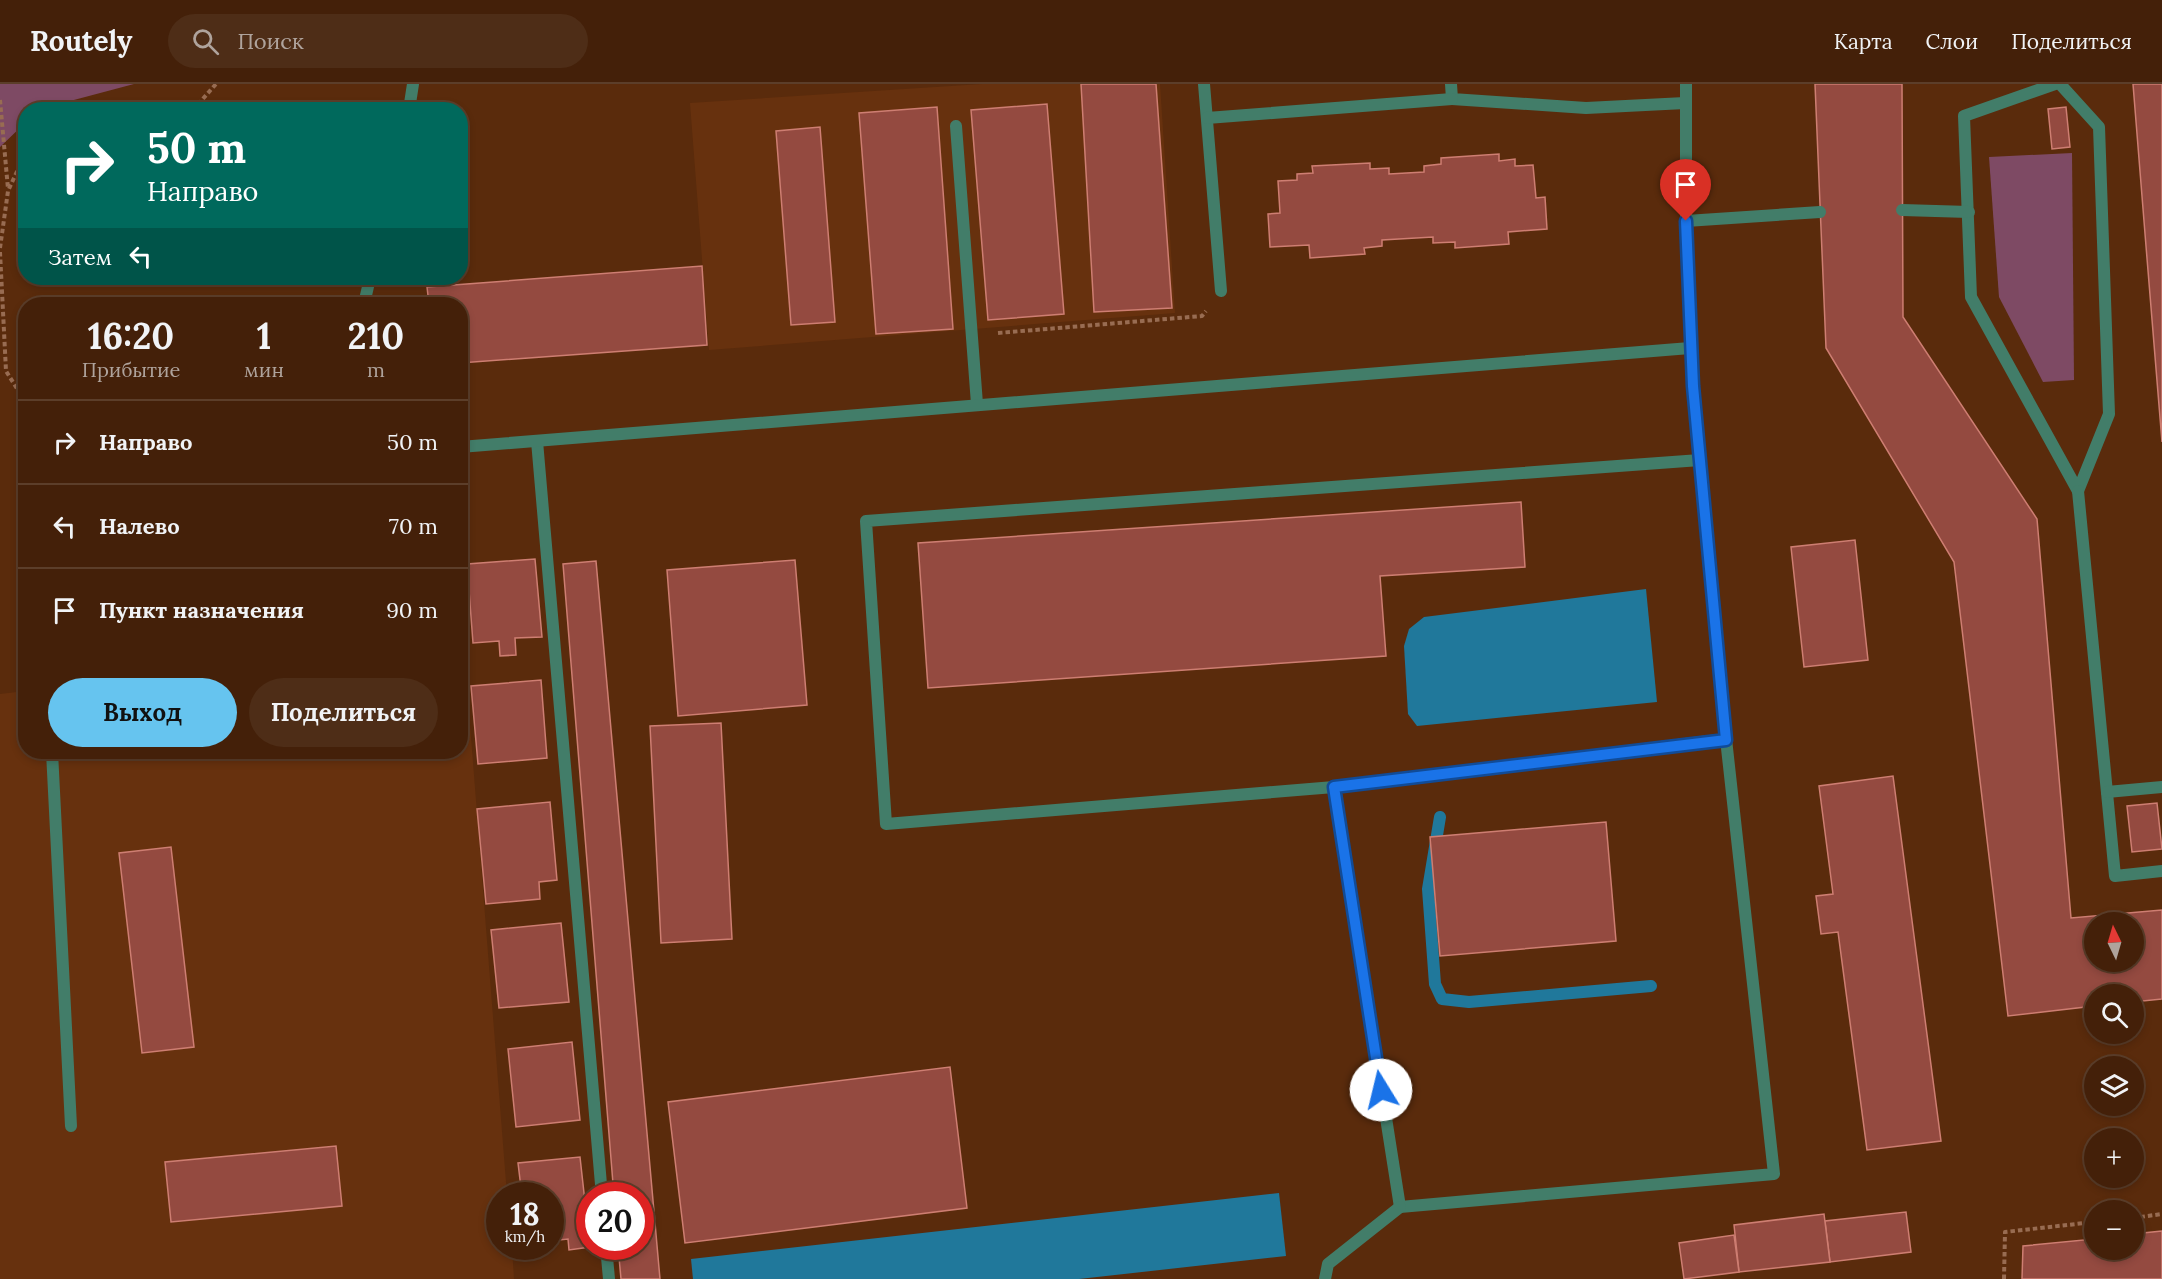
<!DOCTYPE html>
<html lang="ru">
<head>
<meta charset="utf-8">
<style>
	:root { --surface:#442009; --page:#4e2d17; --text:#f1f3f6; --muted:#afa39c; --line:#5c3e2a; --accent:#66c4ef }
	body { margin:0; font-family:Lora,serif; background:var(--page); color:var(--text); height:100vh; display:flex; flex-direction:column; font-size:22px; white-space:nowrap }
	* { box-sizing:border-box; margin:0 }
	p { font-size:20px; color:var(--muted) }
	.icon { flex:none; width:33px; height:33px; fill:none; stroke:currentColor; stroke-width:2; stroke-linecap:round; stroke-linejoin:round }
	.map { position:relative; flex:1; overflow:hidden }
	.panel { position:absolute; left:18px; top:213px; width:450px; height:462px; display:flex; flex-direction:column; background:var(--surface); border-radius:24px; box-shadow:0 3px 9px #0003,0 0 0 2px var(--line) }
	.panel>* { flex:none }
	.hud { position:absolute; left:18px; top:18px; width:450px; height:183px; border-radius:24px; box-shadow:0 3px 9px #0003,0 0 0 2px var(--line); background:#00695c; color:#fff; overflow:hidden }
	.needle { width:39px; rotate:355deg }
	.buttons { position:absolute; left:2084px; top:828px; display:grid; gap:12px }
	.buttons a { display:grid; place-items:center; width:60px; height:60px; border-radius:50%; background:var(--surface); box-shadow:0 3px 9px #0003,0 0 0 2px var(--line); font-size:30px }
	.speed { position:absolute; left:486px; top:1098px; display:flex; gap:12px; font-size:30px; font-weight:700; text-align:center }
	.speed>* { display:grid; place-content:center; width:78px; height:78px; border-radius:50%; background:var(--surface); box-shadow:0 3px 9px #0003,0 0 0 2px var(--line); line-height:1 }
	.speed small { font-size:15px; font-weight:400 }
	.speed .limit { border:9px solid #d22; background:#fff; color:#111 }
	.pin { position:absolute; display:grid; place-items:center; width:51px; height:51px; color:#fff; margin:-62px -26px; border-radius:50% 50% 50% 0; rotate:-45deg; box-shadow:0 0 6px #0007 }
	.pin .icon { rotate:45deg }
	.me { position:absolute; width:66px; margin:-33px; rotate:351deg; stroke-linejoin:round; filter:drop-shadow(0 0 4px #0008) }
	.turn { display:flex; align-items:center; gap:21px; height:126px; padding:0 30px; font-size:27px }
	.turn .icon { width:78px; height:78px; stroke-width:2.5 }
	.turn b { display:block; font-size:42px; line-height:51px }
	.then { display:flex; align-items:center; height:57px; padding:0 30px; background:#0003; gap:12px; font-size:22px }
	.eta { display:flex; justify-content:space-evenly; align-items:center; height:102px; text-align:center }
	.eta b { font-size:36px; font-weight:800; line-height:42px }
	.cta { display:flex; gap:12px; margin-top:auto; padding:12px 30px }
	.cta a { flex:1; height:69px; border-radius:36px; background:var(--accent); color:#111; font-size:24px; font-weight:800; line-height:69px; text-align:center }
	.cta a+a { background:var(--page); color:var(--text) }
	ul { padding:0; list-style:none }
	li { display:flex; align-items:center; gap:18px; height:84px; padding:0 30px; border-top:2px solid var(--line) }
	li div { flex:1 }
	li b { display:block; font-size:22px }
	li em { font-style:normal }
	header { display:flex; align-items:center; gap:36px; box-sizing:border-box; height:84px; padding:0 30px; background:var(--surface); border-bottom:2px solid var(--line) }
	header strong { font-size:28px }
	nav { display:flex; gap:33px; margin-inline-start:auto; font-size:21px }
	.search { width:420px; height:54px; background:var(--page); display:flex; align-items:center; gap:15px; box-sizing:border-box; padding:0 21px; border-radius:33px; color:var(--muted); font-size:22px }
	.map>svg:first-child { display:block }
	.built { fill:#67310e }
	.green { fill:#7e4a64 }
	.water { fill:#20789b }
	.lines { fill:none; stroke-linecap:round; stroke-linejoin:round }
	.stream { stroke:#20789b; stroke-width:12 }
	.building { fill:#944a40; stroke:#ce7e72; stroke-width:1.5; fill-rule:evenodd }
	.path { stroke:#986c52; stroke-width:4; stroke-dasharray:4.5 3; stroke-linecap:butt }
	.service { stroke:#427d69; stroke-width:12 }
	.minor { stroke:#427d69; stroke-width:12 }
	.route-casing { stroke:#114b97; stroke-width:15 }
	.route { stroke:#1a73e8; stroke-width:10 }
</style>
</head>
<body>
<header>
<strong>Routely</strong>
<div class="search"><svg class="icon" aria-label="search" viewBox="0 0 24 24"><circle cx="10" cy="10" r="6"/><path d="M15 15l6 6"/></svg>Поиск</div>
<nav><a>Карта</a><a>Слои</a><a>Поделиться</a></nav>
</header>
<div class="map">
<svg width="2162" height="1195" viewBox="0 0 2162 1195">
	<rect width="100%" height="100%" fill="#5a2b0c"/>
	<g class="built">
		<path d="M982,0H1160L1175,229L709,266L690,19Z"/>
		<path d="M461,526L507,1111L500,1112V1162L512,1163L514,1195H0V610L25,607L26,668H460Z"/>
	</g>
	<g class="green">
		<path d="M0,0H134L40,25L26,26L25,39L0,63Z"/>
		<path d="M2072,69L2074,296L2043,298L1999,213L1989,73Z"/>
	</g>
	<g class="water">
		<path d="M1646,505L1657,618L1417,642L1408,630L1404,562L1409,545L1424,533Z"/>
		<path d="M1279,1109L1286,1172L1079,1195H693L691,1175Z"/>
	</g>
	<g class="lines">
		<path class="stream" d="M1440,733L1428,805L1435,900L1442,915L1469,918L1651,902"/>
	</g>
	<g class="building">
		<path d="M1081,0H1156L1172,224L1094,228Z"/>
		<path d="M1815,0H1902L1903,233L2037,435L2071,834L2162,826V915L2133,918V910H2094V922L2008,932L1954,478L1826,264ZM2094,838H2133V878H2094Z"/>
		<path d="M2133,0H2162V358L2146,162Z"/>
		<path d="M1047,20L1064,230L988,236L971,26Z"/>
		<path d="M937,23L953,245L876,250L859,29Z"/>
		<path d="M2066,23L2070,63L2052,65L2048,25Z"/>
		<path d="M820,43L835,238L791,241L776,47Z"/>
		<path d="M1499,70V77L1515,75V82L1533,81L1536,114L1545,113L1547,145L1508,148L1509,160L1455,164V158L1433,159V153L1382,156V162L1364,164L1365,170L1310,174L1309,161L1270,163L1268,130L1280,129L1278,97L1297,96V90L1313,89L1312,82L1370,79V85L1389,84V90L1424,88V82L1441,80V74Z"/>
		<path d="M702,182L707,261L460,279V220H429L427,203Z"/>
		<path d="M1521,418L1525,483L1380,492L1386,572L928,604L918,459Z"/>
		<path d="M1855,456L1868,576L1804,583L1791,463Z"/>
		<path d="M535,475L542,553L515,554L516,571L500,572L499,557L473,559L467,480Z"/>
		<path d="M795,476L807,621L678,632L667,486Z"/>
		<path d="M596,477L660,1195H621L618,1162H640V1112H614L563,480Z"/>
		<path d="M541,596L547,674L478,680L471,602Z"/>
		<path d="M721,639L732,855L661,859L650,642Z"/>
		<path d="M1893,692L1941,1057L1867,1066L1838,848L1821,850L1816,812L1833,810L1819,702Z"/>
		<path d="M550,718L557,796L539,798L540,815L486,820L477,725Z"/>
		<path d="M2157,719L2162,765L2132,768L2127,722Z"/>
		<path d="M1606,738L1616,857L1440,872L1430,753Z"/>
		<path d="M171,763L194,963L142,969L119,769Z"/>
		<path d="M561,839L569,918L499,924L491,846Z"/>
		<path d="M572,958L580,1036L516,1043L508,965Z"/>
		<path d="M950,983L967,1124L685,1159L668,1018Z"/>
		<path d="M336,1062L342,1122L171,1138L165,1078Z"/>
		<path d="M580,1073L590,1163L569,1166L568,1155L550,1157V1112H522L518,1079Z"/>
		<path d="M1906,1128L1911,1168L1830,1178L1825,1137Z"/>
		<path d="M1824,1130L1830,1178L1739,1188L1734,1141Z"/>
		<path d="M2162,1147V1195H2022L2023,1162L2094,1155V1166H2133V1150Z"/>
		<path d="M1734,1151L1739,1188L1684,1195L1679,1159Z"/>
	</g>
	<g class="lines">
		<g class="path">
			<path d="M0,16L8,105"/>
			<path d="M193,26L216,0"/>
			<path d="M0,164L8,107L26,68"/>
			<path d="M0,168L6,287L26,319"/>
			<path d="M998,249L1202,232L1206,227"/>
			<path d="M2133,1134L2162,1130"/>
			<path d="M2004,1195L2005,1148L2094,1138"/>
		</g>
		<g class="service">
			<path d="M1204,0L1221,207"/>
			<path d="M1451,0L1452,15L1586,24L1685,19"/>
			<path d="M2055,0L1964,32L1971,213L2078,407L2109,330L2099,43L2060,0"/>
			<path d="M409,26L413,0"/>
			<path d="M1207,34L1452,15"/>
			<path d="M956,42L977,320"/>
			<path d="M1902,126L1969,128"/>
			<path d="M364,220L370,194"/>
			<path d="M537,357L602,1112"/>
			<path d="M460,363L1690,264"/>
			<path d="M1700,376L866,437L886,740L1334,703L1726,655"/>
			<path d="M2078,407L2115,792L2162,787"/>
			<path d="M52,668L71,1042"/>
			<path d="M1334,703L1400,1123L1774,1090L1726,655L1693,302L1686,137L1820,128"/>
			<path d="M2107,708L2162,703"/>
			<path d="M606,1162L609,1195"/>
			<path d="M1325,1195L1328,1180L1400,1123"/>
		</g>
		<path class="minor" d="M1686,0V137"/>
	</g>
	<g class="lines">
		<defs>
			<path id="route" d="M1381,1006L1334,703L1726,656L1693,302L1686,137"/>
		</defs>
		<use href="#route" class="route-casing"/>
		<use href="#route" class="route"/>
	</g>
</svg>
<div class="buttons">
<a><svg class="needle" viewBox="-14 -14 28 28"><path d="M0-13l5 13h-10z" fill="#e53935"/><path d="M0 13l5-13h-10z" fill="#afa39c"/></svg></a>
<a><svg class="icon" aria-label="search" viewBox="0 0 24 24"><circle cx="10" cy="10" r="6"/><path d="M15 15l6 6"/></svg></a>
<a><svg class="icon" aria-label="layers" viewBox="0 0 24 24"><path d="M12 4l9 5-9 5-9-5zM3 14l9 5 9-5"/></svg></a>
<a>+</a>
<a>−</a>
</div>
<div class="speed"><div>18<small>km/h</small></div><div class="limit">20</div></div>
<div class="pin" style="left:1686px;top:137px;background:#d93025"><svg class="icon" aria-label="arrive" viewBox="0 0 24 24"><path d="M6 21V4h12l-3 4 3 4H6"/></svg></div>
<svg class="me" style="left:1381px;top:1006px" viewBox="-20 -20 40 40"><circle r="19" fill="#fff"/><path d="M0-13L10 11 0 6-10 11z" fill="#1a73e8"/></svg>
<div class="hud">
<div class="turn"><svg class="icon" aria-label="right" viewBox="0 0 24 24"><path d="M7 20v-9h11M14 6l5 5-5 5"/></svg><div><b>50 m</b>Направо</div></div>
<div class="then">Затем<svg class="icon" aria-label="left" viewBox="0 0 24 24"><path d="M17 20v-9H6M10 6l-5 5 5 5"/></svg></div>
</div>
<section class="panel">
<div class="eta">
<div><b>16:20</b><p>Прибытие</p></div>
<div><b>1</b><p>мин</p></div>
<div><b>210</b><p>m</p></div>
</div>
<ul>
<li><svg class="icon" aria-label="right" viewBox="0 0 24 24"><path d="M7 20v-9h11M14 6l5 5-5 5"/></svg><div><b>Направо</b></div><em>50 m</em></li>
<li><svg class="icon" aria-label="left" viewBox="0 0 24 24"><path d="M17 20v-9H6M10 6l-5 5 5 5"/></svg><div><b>Налево</b></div><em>70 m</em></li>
<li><svg class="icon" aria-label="arrive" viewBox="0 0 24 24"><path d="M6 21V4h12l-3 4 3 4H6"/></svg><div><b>Пункт назначения</b></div><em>90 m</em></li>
</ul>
<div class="cta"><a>Выход</a><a>Поделиться</a></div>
</section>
</div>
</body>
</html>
